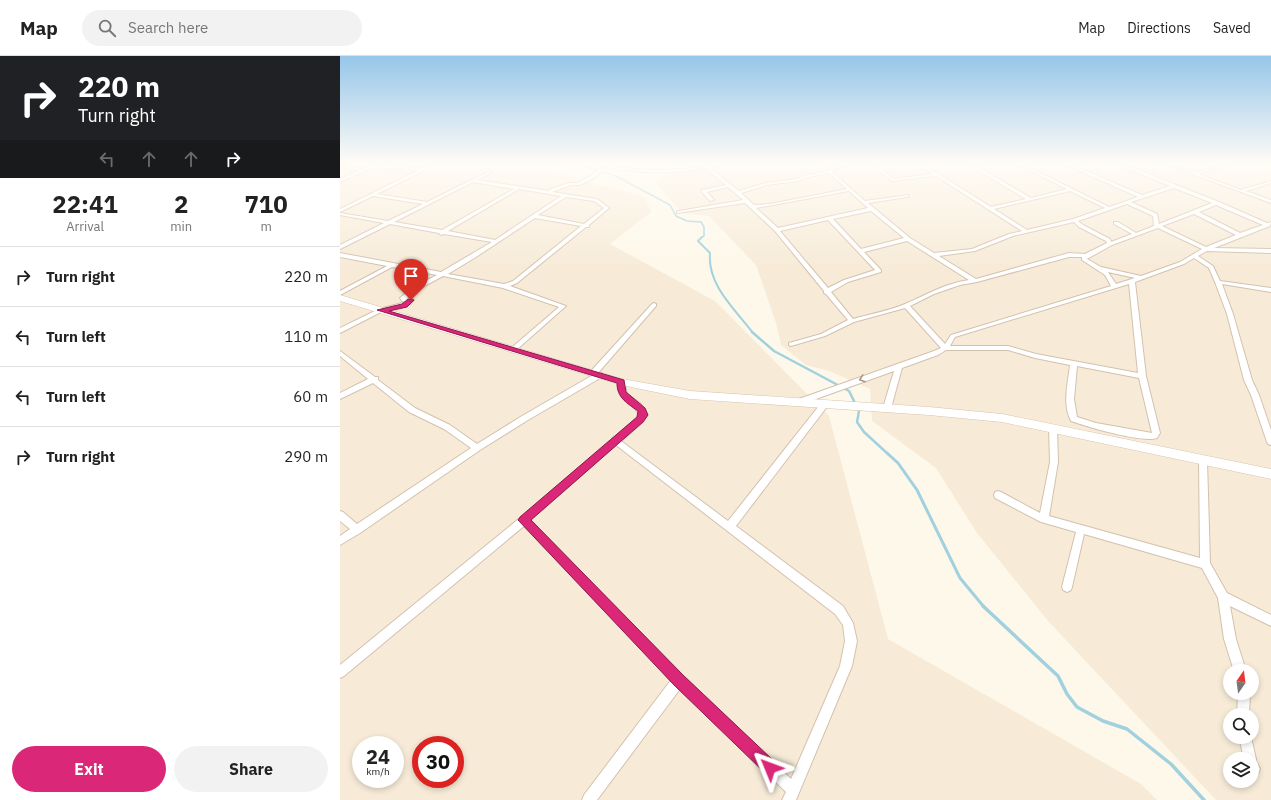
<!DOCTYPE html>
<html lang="en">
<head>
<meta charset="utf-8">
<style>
	:root { --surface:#fff; --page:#f2f2f2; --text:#222; --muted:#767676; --line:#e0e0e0; --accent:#db2777 }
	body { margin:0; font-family:"IBM Plex Sans",sans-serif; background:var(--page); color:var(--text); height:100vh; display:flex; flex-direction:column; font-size:15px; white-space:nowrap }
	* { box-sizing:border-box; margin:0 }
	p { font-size:13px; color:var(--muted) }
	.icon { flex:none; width:22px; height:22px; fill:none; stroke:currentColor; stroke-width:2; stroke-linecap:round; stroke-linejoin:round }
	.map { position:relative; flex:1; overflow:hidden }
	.drawer { display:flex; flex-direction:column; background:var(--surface); width:340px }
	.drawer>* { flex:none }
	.guide { background:#202124; color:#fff; overflow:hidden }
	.needle { width:26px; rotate:14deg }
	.controls { position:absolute; left:883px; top:608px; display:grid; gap:8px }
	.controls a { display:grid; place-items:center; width:36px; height:36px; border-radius:50%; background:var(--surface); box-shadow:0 2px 6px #0003; font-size:20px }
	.speed { position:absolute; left:12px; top:680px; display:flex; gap:8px; font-size:20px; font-weight:700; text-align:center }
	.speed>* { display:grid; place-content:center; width:52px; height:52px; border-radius:50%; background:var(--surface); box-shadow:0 2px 6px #0003; line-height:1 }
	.speed small { font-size:10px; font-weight:400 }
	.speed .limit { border:6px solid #d22; background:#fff; color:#111 }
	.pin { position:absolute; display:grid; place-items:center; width:34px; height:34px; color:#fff; margin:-41px -17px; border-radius:50% 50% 50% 0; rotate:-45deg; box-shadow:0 0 4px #0007 }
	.pin .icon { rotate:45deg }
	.me { position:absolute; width:44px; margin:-22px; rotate:314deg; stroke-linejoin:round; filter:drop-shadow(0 0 3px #0008) }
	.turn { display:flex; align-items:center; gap:14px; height:84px; padding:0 12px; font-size:18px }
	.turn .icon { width:52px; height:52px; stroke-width:2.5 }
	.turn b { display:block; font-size:28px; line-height:34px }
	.lanes { display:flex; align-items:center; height:38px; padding:0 12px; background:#0003; justify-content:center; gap:20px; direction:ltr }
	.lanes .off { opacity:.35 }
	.eta { display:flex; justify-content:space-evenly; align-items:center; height:68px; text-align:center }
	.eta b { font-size:24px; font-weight:700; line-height:28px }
	.cta { display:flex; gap:8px; margin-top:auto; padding:8px 12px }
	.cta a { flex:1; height:46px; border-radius:24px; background:var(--accent); color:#fff; font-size:16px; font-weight:700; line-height:46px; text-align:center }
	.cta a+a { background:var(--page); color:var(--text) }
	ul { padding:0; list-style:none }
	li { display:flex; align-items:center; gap:12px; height:60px; padding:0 12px; border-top:1px solid var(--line) }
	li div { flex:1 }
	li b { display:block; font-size:15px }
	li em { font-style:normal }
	header { display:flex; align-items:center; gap:24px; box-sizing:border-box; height:56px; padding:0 20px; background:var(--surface); border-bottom:1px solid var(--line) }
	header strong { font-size:19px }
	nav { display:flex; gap:22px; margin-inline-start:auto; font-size:14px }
	.search { width:280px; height:36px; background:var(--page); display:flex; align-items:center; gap:10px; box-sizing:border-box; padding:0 14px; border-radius:22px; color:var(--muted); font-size:15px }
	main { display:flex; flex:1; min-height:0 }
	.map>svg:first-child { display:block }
	.residential { fill:#f7ebd8; fill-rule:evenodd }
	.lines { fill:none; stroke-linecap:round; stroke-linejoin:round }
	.stream-far4 { stroke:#a1d1de; stroke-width:1.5 }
	.stream-far3 { stroke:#a1d1de; stroke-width:2 }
	.stream-far2 { stroke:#a1d1de; stroke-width:2.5 }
	.stream-far1 { stroke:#a1d1de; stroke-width:3 }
	.stream { stroke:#a1d1de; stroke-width:3.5 }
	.minor-casing { stroke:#d3c1ae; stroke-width:2 }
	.secondary-casing { stroke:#d9c3ad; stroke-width:1 }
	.minor { fill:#fff; fill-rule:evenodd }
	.secondary { fill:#fff; fill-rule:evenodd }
	.oneway { stroke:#ab9789 }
	.route { fill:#db2777; stroke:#8e194d }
</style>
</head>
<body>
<header>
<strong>Map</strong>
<div class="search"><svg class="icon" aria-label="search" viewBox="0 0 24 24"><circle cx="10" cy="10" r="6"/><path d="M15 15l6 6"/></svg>Search here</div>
<nav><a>Map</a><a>Directions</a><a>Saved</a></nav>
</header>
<main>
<section class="drawer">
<div class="guide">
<div class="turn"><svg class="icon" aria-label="right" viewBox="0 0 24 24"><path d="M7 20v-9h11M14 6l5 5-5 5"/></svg><div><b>220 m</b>Turn right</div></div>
<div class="lanes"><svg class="icon off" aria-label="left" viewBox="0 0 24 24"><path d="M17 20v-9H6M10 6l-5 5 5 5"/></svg><svg class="icon off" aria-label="ahead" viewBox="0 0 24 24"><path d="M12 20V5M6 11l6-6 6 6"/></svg><svg class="icon off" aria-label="ahead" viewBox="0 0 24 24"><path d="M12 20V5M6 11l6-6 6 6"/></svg><svg class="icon" aria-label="right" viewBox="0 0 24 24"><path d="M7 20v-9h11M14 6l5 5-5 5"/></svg></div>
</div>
<div class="eta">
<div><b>22:41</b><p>Arrival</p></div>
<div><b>2</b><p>min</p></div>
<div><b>710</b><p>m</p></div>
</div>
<ul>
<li><svg class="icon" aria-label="right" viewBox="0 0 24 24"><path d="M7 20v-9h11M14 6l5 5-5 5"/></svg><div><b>Turn right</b></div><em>220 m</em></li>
<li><svg class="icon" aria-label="left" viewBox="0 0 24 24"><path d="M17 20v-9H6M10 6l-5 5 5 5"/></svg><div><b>Turn left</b></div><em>110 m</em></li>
<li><svg class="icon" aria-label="left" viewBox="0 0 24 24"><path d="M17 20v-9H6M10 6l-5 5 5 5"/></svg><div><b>Turn left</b></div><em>60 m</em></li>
<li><svg class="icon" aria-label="right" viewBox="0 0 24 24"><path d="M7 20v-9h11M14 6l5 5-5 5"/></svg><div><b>Turn right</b></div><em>290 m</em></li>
</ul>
<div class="cta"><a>Exit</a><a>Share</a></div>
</section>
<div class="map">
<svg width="931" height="744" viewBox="0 0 931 744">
	<rect width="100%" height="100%" fill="#fef8ea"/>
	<g class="residential">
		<path d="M0,107H178L305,141L311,156L270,188L375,245L489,360L548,583L801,728L817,744H0ZM21,689H55V723H21ZM81,689H115V723H81Z"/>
		<path d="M413,107L444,110L464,107H931V744H876L708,565L637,477L596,412L532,365L530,333L489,315L466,309L441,289L436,267L416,209L369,160L342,157L316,127L328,117L352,111L382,114ZM890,615H912V637H890ZM890,659H912V681H890ZM890,703H912V725H890Z"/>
	</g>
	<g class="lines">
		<path class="stream-far4" d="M234,107L276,120L330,149L336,160L347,165L361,166L364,171V180L361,182"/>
		<path class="stream-far3" d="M362,181L358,185L370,197C367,229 395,253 413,277"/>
		<path class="stream-far2" d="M412,276L434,295L509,335L519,355L517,366L524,376L548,398"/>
		<path class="stream-far1" d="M547,397L558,407L577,434L620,522L644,551"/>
		<path class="stream" d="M643,550L718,620L727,638L737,651L763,665L787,673L831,708L864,744"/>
		<defs>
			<g id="minor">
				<path d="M0,107L85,112V114L37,138L87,146L150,115L152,116L151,117L137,124L209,135V134L228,127H237L250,120L263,110L252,107C266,107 281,112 295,113C319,115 343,114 366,110L364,107H368L370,110L384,107V109L371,112L374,115L399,135L426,127L457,123L464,120L488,115L492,111L509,107H517L494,113L492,116L525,145L569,139V140L567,141L528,147L570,182L594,197L632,193L669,178L682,175L596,120L552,125L530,107H535L553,123L593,118L576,107H581L651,151L686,143L626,107H631L691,142L727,133L674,107H680L769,151L798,141L722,107H728L802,139L830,130L776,108L785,107L783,108L879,146L927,167L931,166L930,170L874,192L931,193V197L867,195L858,200L873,210L880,225L931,232V236L882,228L893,258L912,324L919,339L931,374V389L928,388L927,386L911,339L904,324L887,258L875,226L869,212L854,202L844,208L795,226L806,320L820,377L817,382C802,387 748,371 731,365C722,348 728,327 730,309L695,302L668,294H606L598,299L562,312L551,352L547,355L543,352L554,315L462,348H456L455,346L456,344L594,295L601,292L565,252L514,266L485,280L451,290L449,289V287L481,278L508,264L486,238L484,237V235L435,175L405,147L337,157V155H339L403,144L388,131L367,136L374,144L370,145L362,136V134L386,129L371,117L368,112C334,118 301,118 267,111L254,122L240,129H231L212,136L257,143L269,152L249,169V171H246L177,227L170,230L226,250L174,296H172L169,294L219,251L163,232L103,220L79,233L67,242L73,243L74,244L71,248L43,255L0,277V272L39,253L66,246L62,245L60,242L61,241L74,231L97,219L52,211L0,239V235L47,210L0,201V197L101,216L152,186L104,178L101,179L99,177L50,168L0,193V189L44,167L0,159V157L48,165L83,148L33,140L0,156V153L79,114L34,111L0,126V123L28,111L0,109ZM489,117L507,133L430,148L414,149L401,137L427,129L458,125L465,122ZM133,126L174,133L102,174L54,166ZM834,132L872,147L819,168L817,158L791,146ZM179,133L221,140L155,184L108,175ZM509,135L528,152L438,172L416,152ZM730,135L765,152L733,163L687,174L654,153ZM226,141L254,145L264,152L244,168L198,159ZM787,148L813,160L814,170L796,177L778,166H774V168L792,178L771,186L770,183L743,169L738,165ZM876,149L923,169L900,177L859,156ZM531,155L564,182L521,193L493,163ZM854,158L896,179L866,191L822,170ZM195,162L241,170L173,225L164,228L108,218L136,201ZM488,164L535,214L504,224L488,232L440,175ZM734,166L739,171L766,185L767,187L745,198L729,197L636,223L599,200L635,195L673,180ZM818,172L862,193L840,206L801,220L761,211L747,203L772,189ZM567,185L629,224C606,227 586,239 565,248C549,255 530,258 513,263L491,236L508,226L541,216V214L524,196ZM729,201H742V204L765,219L771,230L611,279L605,288L570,250L594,238L620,229L637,226ZM768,216L795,222L776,228ZM789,228L798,317L696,298L668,290H610L615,281ZM737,310L799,322L812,377L756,367L737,361L734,343Z"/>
				<path d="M822,107C833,107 847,117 856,116C869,115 882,107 896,107L858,118L901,134L931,125V127L906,135L931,144V147Z"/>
				<path d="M314,247L316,248V250L258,317H262L263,319L262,321L188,364L140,394L20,477L0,489V480L10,473L0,465V455L3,456L17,468L131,392L104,373L69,356L33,327L0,343V337L28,323L0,300V295L35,321H38V324L75,352L110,369L137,388L182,360L253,319L250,317L251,315L312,248Z"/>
				<path d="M278,324H284L287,338L300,347L307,359L303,366L281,385L388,465L482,346H488L489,348L396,470L503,550L513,567L517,585L512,610L456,744H442L446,736L340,633L257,744H242L244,739L331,624L184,470L4,620L0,622V609L181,461L297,362L299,359C294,346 273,342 278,324ZM276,389L495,558L503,569L505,585L500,610L451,723L343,620L190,464Z"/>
				<path d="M713,369L717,372L718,406L709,460L860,502L859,404L860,402H866L867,404L870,507L887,537L931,559V570L890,550L896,583L906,615H894L884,583L878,542L862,512L744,478L732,531L731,534L727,536L723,534L722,531L736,476L701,466L655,442L654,439L655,436L658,435L661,436L700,457L710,406L709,372Z"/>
				<path d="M898,637H910L909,659H897Z"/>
				<path d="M899,681H911L916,703V705L920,713L918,718L912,719V703H904Z"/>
			</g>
			<path id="secondary" d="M0,239L282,323L350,335L589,351L662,358L931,413V423L662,366L589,359L350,343L281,329L0,245Z"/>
		</defs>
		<use href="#minor" class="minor-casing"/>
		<use href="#secondary" class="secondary-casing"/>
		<use href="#minor" class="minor"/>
		<use href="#secondary" class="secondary"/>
	</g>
	<defs><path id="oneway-chevron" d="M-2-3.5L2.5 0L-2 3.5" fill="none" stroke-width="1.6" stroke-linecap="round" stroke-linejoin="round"/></defs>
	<use class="oneway" href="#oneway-chevron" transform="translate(522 323) rotate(161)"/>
	<linearGradient id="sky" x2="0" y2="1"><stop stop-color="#96c6e9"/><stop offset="0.51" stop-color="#fffcf6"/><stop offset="1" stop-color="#fffcf6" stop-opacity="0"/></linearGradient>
	<rect width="931" height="211" fill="url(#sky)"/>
	<path class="route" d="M68,243L74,244L67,251L49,255L284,324L286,336L305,352L308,359L303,366L191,464L343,619L435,706L437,712L435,717L430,719L425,717L334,629L178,464L180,461L297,361L298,355C287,347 277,342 277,327L37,254L62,248Z"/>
</svg>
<div class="controls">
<a><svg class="needle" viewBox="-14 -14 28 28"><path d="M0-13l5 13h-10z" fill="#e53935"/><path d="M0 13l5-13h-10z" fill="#767676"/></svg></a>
<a><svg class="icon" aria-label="search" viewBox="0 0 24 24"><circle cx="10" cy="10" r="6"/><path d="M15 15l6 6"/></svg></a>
<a><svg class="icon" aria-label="layers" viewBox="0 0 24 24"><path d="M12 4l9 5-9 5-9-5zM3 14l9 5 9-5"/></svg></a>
</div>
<div class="speed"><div>24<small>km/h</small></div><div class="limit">30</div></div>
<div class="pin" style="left:71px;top:244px;background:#d93025"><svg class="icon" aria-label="arrive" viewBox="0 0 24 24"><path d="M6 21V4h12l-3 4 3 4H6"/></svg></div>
<svg class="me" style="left:430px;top:712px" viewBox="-20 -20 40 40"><path d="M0-17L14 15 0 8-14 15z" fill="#db2777" stroke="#fff" stroke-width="4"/></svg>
</div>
</main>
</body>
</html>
